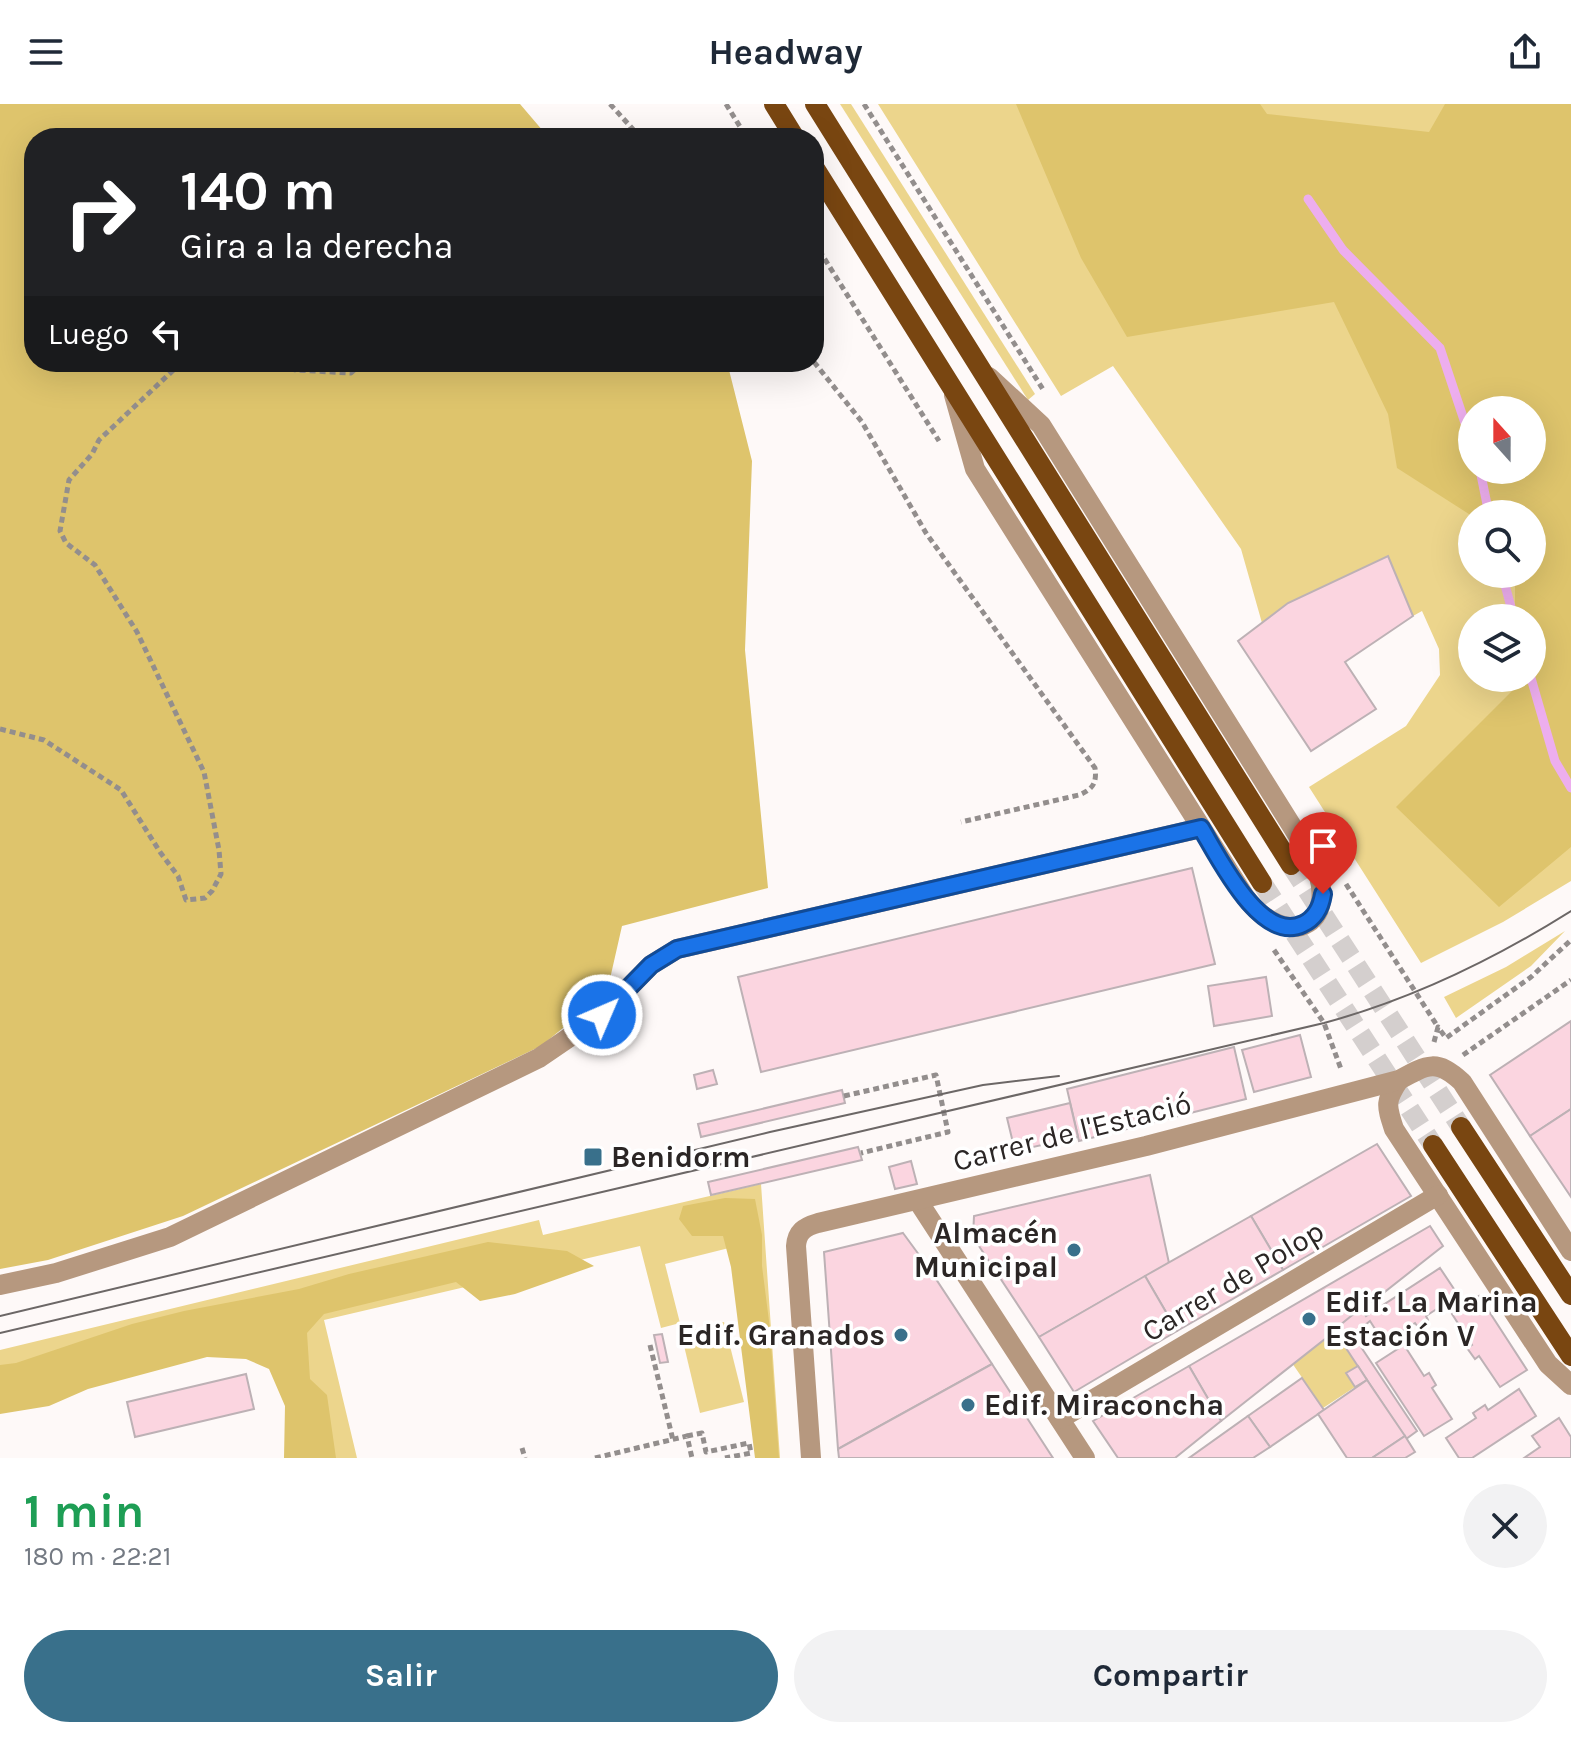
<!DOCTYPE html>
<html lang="es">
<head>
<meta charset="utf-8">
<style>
	:root { --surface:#fff; --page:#f2f2f3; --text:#1f2937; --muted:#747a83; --accent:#39708b }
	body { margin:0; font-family:Karla,sans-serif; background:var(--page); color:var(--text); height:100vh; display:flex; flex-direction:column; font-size:30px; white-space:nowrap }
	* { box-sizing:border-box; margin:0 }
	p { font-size:26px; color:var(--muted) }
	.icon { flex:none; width:44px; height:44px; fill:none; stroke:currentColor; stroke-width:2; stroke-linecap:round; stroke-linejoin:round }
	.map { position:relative; height:1354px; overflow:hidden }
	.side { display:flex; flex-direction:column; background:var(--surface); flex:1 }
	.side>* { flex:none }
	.guide { position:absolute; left:24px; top:24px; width:800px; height:244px; border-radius:32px; box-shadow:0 8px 32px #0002; background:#202124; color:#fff; overflow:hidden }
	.needle { width:52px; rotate:339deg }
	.fabs { position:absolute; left:1458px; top:292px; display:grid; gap:16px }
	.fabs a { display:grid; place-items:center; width:88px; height:88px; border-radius:50%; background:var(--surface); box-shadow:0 8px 32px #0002; font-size:40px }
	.pin { position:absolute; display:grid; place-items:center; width:68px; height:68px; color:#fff; margin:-82px -34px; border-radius:50% 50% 50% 0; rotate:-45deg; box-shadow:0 0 8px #0007 }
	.pin .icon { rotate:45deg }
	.me { position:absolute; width:88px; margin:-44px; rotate:45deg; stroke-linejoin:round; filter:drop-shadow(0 0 6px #0008) }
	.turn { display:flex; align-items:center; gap:28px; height:168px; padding:0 24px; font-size:36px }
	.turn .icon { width:104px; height:104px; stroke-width:2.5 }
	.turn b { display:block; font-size:56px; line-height:68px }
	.then { display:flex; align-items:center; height:76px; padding:0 24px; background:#0003; gap:16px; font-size:30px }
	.round { display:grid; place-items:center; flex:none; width:84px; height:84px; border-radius:42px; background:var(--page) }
	.headline { display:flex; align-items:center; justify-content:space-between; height:136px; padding:0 24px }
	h1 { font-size:48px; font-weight:700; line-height:60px; color:#1e9e55 }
	.primary-button { display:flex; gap:16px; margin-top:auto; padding:16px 24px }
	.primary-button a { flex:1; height:92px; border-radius:48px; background:var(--accent); color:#fff; font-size:32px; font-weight:700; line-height:92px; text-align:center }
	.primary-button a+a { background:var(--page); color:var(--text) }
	header { display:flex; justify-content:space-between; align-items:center; height:104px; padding:0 24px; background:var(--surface); font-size:36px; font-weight:700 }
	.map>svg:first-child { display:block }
	.green { fill:#ecd58c; fill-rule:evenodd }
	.forest { fill:#dec46c; fill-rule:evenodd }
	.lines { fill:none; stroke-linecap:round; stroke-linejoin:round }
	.stream { stroke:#edaeee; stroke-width:9 }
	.building { fill:#fbd5e0; stroke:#bdb1b5; stroke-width:2 }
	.major-tunnel { stroke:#d4cfce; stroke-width:20; stroke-dasharray:20 10; stroke-linecap:butt }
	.path { stroke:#938e8d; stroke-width:5; stroke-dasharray:6 4; stroke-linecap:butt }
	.minor { stroke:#b6987f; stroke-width:20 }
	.major { stroke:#794611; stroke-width:20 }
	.tram { stroke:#6c6766; stroke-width:2 }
	.route-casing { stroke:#114b97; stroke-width:20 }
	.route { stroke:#1a73e8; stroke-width:14 }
	.poi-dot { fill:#39708b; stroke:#fff; stroke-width:3 }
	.labels { text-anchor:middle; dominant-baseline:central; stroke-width:7; stroke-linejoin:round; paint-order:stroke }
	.street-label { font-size:30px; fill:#2b2625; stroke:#fff }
	.poi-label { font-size:30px; font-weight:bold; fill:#2b2625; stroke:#fff; text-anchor:start }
</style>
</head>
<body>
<header><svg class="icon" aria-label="menu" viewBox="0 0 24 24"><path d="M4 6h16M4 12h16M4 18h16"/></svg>Headway<svg class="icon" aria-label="share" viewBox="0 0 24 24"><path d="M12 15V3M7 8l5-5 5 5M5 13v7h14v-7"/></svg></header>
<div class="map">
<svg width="1571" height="1354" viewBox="0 0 1571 1354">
	<rect width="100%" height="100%" fill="#fef9f8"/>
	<g class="green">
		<path d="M840,0H851L1035,290L1028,296Z"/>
		<path d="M878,0H1571V777L1503,818L1421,859L1309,683L1406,622L1440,571L1439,545L1422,507L1413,512L1388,452L1288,499L1262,519L1241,445L1113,262L1061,292ZM1472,306H1532V366H1472ZM1472,410H1532V470H1472ZM1472,514H1532V574H1472Z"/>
		<path d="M1565,827L1531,862L1456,914L1444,893L1506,863Z"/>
		<path d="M761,1080L780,1354H759L737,1142L665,1160L680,1219L661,1224L640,1142L324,1216L357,1354H312L280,1226L0,1289V1246L539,1116L543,1131Z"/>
		<path d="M724,1218L744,1298L700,1309L681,1229Z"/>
		<path d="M1334,1226L1358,1262L1347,1270L1355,1283L1323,1304L1292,1259Z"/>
	</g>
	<g class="forest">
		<path d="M0,0H520L549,34H34V258H727L752,357L745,546L768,784L622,822L607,888L541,942L183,1112L48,1156L0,1165Z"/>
		<path d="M1016,0H1260L1267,10L1429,28L1445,0H1571V743L1499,803L1396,703L1516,583V574H1532V514H1515V470H1532V410L1472,412L1397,364L1388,310L1334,198L1127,233L1081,154ZM1532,306V366H1472V306Z"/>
		<path d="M725,1094L755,1095L762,1131V1162L770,1225L779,1354H755L731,1163L723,1132H692L679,1115L683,1102Z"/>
		<path d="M488,1138L567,1147L594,1162L515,1190L480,1197L456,1178L324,1210L307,1229L310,1275L327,1291L336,1354H284L285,1302L269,1265L246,1255L207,1253L88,1285L49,1302L0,1310V1261L16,1259L132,1220L184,1207L299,1185L349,1170Z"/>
	</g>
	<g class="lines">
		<g class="stream">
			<path d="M1308,95L1343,146L1440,244L1472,340"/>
			<path d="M1480,366L1489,410"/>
			<path d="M1502,470L1514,514"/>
			<path d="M1531,574L1555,657L1571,684"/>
		</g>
	</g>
	<g class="building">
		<path d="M1388,452L1413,512L1345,558L1376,605L1311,647L1238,537L1288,499Z"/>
		<path d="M1192,764L1215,860L761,968L738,873Z"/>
		<path d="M1266,873L1272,912L1214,922L1208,882Z"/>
		<path d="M1571,917V1005L1530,1032L1490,971Z"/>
		<path d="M1300,931L1311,973L1254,988L1242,946Z"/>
		<path d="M1234,943L1246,995L1079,1037L1067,985Z"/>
		<path d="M713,966L717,980L697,985L694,971Z"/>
		<path d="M842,986L845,999L701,1033L698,1020Z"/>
		<path d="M1070,999L1078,1033L1015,1047L1007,1014Z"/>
		<path d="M1571,1005V1093L1530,1032Z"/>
		<path d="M1377,1040L1411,1092L1283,1166L1251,1112Z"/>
		<path d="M858,1043L862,1056L711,1091L708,1078Z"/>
		<path d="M911,1057L917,1080L895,1085L889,1063Z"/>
		<path d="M1150,1071L1169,1159L1039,1233L973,1133L974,1112Z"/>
		<path d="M1251,1112L1283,1166L1177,1227L1145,1172Z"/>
		<path d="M1430,1122L1443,1142L1221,1317L1189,1262Z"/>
		<path d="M903,1129L928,1163L992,1260L838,1345L824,1148Z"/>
		<path d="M1440,1164L1458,1191L1426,1212L1428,1216L1418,1223L1415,1219L1384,1239L1370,1217L1353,1231L1417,1327L1406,1335L1334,1226L1361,1204L1366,1212Z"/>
		<path d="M1145,1172L1177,1227L1074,1288L1039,1233Z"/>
		<path d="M1479,1192L1527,1266L1500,1283L1479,1252L1475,1255L1467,1244L1472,1241L1452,1210Z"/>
		<path d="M662,1230L668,1258L660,1259L654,1231Z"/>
		<path d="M1404,1241L1424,1272L1429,1269L1436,1281L1432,1284L1452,1315L1424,1332L1376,1259Z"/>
		<path d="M992,1260L1053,1354H839L838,1345Z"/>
		<path d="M1189,1262L1221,1317L1175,1354H1118L1093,1317Z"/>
		<path d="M1358,1262L1367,1276L1355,1283L1346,1269Z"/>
		<path d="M246,1270L254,1305L135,1333L127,1298Z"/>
		<path d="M1302,1274L1324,1306L1270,1343L1248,1312Z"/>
		<path d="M1367,1276L1405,1332L1372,1354H1347L1318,1310Z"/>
		<path d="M1519,1285L1536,1312L1472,1354H1459L1446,1334L1476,1314L1473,1309L1485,1301L1488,1306Z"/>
		<path d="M1248,1312L1270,1343L1253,1354H1189Z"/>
		<path d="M1559,1314L1571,1333V1354H1524L1540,1343L1532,1332Z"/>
		<path d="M1405,1332L1415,1348L1405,1354H1372Z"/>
	</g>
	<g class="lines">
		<g class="major-tunnel">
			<path d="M1291,761L1461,1023"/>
			<path d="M1262,779L1433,1041"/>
		</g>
		<g class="path">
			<path d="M610,0L641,34"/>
			<path d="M726,0L747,34"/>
			<path d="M864,0L1044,287"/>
			<path d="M519,34L535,26L549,34"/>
			<path d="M618,34L632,24"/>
			<path d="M814,138L939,337"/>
			<path d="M271,258L295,266L351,269L363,258"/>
			<path d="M814,258L862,318L926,429L1095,664C1097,679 1093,685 1079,691L961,718"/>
			<path d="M0,625L44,636L121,686L160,748L178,772L186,796L205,794L212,787L221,770L219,746L204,668L137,528L95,461L66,439L60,427L69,376L92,350L99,336L182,258"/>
			<path d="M1346,780L1438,923"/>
			<path d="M1274,846L1324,919L1341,965"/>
			<path d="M1434,938L1438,923L1446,934L1531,873L1571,836"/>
			<path d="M1463,951L1571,876"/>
			<path d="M844,992L936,971L948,1028L861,1049"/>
			<path d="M650,1241L673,1336"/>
			<path d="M687,1332L702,1329L706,1348L749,1339L751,1349L725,1354"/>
			<path d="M522,1344L525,1354"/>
			<path d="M595,1354L687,1332L692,1354"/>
		</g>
		<g class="minor">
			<path d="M954,291L975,365L1245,793C1290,852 1346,817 1310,751L1041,321L989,273"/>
			<path d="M1399,976C1385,997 1386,1001 1394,1025L1548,1260L1571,1281"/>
			<path d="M918,1097L1085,1354"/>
			<path d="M0,1181L56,1169L170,1133L539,954L602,911L651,861L677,845L1201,724"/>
			<path d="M1060,1315L1438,1091"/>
			<path d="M811,1354L796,1142C797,1128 804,1123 818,1119L1146,1042L1399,976C1428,960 1437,955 1462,978L1571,1147"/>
		</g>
		<g class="major">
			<path d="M774,0L795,34"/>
			<path d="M815,0L1291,761"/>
			<path d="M814,63L1262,779"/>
			<path d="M1461,1023L1571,1191"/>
			<path d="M1433,1041L1571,1252"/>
		</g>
		<g class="tram">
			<path d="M0,1212L770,1028L983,981L1059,972"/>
			<path d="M0,1229L1324,919C1413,895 1493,856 1571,807"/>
		</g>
	</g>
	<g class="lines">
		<defs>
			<path id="route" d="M602,911L651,861L677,845L1201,724C1218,752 1261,841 1303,820C1316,814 1321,803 1323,790"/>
		</defs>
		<use href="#route" class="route-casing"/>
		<use href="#route" class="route"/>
	</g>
	<g class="poi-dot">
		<rect x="583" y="1043" width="20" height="20" rx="4"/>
		<circle cx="1074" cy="1146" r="8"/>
		<circle cx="1309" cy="1215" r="8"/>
		<circle cx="901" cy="1231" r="8"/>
		<circle cx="968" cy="1301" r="8"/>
	</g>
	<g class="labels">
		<g class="street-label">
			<text transform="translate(1072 1028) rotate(-14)">Carrer de l'Estació</text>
			<text transform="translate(1233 1177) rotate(-31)">Carrer de Polop</text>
		</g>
		<g class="poi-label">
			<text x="611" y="1053">Benidorm</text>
			<text x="1058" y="1129" text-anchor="end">Almacén<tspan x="1058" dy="34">Municipal</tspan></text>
			<text x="1325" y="1198">Edif. La Marina<tspan x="1325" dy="34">Estación V</tspan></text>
			<text x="885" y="1231" text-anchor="end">Edif. Granados</text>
			<text x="984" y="1301">Edif. Miraconcha</text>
		</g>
	</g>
</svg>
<div class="fabs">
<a><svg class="needle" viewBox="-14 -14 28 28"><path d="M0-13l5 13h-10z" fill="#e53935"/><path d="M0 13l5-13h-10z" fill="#747a83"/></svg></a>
<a><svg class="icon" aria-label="search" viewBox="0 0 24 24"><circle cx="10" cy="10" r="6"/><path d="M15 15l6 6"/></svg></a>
<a><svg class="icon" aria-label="layers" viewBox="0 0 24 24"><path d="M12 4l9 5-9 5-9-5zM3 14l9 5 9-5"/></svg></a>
</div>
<div class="pin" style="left:1323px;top:790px;background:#d93025"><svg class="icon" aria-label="arrive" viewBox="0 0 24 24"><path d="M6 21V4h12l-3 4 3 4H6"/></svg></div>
<svg class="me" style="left:602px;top:911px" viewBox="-20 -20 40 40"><circle r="17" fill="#1a73e8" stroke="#fff" stroke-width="3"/><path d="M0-11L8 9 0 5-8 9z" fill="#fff"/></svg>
<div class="guide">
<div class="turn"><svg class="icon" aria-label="right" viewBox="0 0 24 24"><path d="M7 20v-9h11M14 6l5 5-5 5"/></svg><div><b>140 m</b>Gira a la derecha</div></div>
<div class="then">Luego<svg class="icon" aria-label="left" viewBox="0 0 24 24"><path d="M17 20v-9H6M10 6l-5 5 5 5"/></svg></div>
</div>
</div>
<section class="side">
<div class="headline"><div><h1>1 min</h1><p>180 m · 22:21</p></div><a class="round"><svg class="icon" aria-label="close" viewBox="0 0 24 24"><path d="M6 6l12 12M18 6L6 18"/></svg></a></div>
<div class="primary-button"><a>Salir</a><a>Compartir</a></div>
</section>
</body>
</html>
